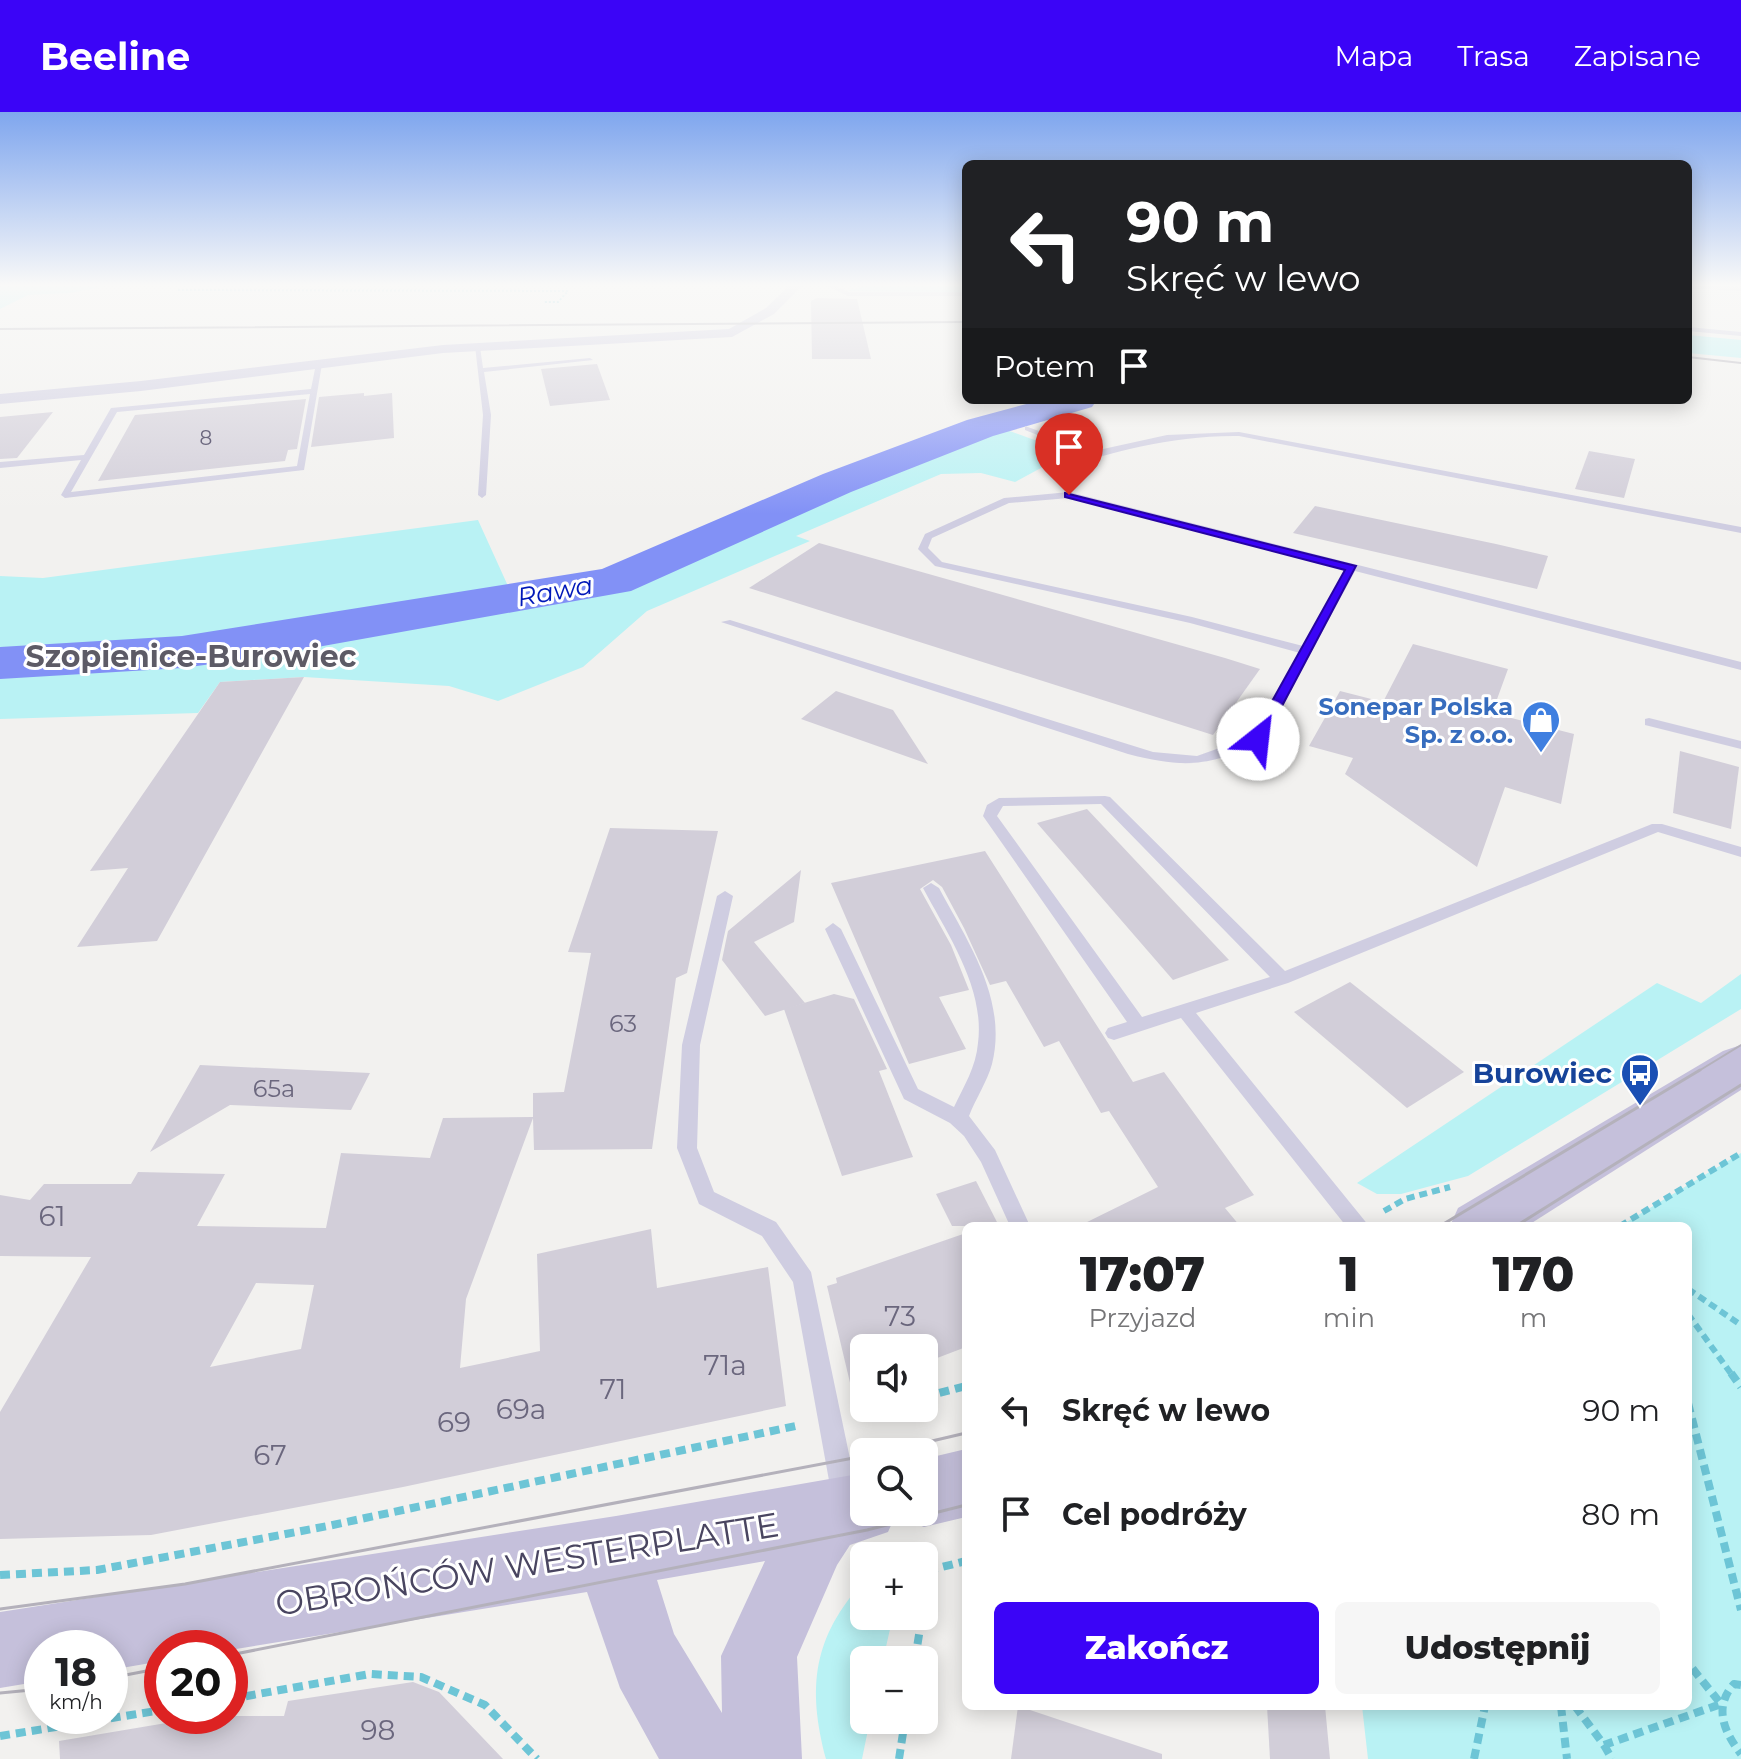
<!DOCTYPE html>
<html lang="pl">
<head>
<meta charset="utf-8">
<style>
	:root { --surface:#fff; --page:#f6f6f6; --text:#202124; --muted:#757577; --accent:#3b04f7 }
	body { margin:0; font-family:Montserrat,sans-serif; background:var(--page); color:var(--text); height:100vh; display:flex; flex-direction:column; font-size:30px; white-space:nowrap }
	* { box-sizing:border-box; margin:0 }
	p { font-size:26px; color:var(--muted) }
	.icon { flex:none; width:44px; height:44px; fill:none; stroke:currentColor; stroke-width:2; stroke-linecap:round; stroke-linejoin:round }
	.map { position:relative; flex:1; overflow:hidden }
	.panel { position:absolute; left:962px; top:1110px; width:730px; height:488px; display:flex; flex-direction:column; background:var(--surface); border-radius:12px; box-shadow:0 4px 20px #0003 }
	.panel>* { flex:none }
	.banner { position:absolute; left:962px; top:48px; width:730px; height:244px; border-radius:12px; box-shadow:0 4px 20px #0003; background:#202124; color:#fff; overflow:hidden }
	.controls { position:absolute; left:850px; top:1222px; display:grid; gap:16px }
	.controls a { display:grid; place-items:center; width:88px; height:88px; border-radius:12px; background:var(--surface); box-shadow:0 4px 20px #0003; font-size:40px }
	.speed { position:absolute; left:24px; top:1518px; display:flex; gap:16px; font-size:40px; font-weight:700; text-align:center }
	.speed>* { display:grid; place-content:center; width:104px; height:104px; border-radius:50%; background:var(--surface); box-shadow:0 4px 20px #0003; line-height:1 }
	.speed small { font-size:20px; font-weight:400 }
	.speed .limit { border:12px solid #d22; background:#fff; color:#111 }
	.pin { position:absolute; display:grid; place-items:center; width:68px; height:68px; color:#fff; margin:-82px -34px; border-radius:50% 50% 50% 0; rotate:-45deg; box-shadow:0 0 8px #0007 }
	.pin .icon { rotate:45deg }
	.me { position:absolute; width:88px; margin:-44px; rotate:29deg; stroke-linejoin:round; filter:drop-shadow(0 0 6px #0008) }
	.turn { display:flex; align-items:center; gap:28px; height:168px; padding:0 32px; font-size:36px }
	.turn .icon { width:104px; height:104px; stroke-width:2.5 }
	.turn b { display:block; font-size:56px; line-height:68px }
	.then { display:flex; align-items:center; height:76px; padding:0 32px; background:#0003; gap:16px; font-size:30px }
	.eta { display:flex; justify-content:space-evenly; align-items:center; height:136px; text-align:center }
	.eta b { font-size:48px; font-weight:800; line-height:56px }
	.button { display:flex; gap:16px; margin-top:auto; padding:16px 32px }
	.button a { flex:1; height:92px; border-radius:12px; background:var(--accent); color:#fff; font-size:32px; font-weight:800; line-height:92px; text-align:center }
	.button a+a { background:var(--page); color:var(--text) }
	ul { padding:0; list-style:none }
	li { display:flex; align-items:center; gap:24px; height:104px; padding:0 32px }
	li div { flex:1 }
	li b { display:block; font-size:30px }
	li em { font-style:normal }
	header { display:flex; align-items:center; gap:48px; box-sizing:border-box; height:112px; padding:0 40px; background:var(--accent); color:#fff }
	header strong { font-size:38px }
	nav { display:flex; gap:44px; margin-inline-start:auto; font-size:28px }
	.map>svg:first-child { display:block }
	.green { fill:#b9f2f4 }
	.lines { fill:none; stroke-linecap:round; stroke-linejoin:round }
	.river { fill:#8291f6; fill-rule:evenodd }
	.building { fill:#d2ced9; fill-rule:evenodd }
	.path-far2 { stroke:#6dc5d6; stroke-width:2; stroke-dasharray:2 2; stroke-linecap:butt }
	.path-far1 { stroke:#6dc5d6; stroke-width:6; stroke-dasharray:8 5; stroke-linecap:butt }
	.path { stroke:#6dc5d6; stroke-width:8; stroke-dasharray:10 6; stroke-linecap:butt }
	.lane { fill:#cfcde1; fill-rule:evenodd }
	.street { fill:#cfcde1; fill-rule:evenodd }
	.secondary { fill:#c5c0db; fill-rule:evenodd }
	.tram-far1 { stroke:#b4b1bb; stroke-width:2 }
	.tram { stroke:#b4b1bb; stroke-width:3 }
	.rail { stroke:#b4b1bb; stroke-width:2 }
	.route { fill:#3b04f7; stroke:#2603a1; stroke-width:2 }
	.labels { text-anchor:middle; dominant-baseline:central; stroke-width:6; stroke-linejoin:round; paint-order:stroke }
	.far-number-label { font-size:20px; fill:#6b677e }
	.far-shop-label { font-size:24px; font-weight:bold; fill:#366cbe; stroke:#fff; text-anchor:end }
	.number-label { font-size:24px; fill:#6b677e }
	.far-water-label { font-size:26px; font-style:italic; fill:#0018b8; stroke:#fff }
	.transit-label { font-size:28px; font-weight:bold; fill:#164399; stroke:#fff; text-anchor:end }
	.near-number-label { font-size:28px; fill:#6b677e }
	.far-district-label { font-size:30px; font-weight:bold; fill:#5d5b66; stroke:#fff }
	.near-street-label { font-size:34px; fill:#494560; stroke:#fff }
</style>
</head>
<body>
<header>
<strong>Beeline</strong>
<nav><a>Mapa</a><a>Trasa</a><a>Zapisane</a></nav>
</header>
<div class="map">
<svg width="1741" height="1647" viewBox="0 0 1741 1647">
	<rect width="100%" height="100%" fill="#f2f1ef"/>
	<g class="green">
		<path d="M0,171H124L70,181L28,183L0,197Z"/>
		<path d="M877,171H966V180L847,179Z"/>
		<path d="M1688,223L1741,228V246L1688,241Z"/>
		<path d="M1004,317L1051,334L1063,344L1015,370L981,361L941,362L796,424L810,429L647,499L583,555L498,589L449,574L304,565L220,570L198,601L0,607V561L173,553L619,474L843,377Z"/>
		<path d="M478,408L508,474L386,501L217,528L0,541V464L43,466Z"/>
		<path d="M1741,862V897L1468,1064L1401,1082H1377L1357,1071L1657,871L1701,891Z"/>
		<path d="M1741,1041V1647H1368L1362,1594H1688V1114H1620Z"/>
		<path d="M864,1469V1504H893L883,1548H864V1608H870L862,1647H826C807,1575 813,1525 864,1469Z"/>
	</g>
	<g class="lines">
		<path class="river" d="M1041,288H1097L1092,295L993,324L851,380L631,479L256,546L182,556L0,567V535L182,524L602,457L823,362L967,308Z"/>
	</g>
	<g class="building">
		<path d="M817,186L857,187L871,247H812L811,189Z"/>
		<path d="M597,252L610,288L550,294L541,257Z"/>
		<path d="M364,281V284L392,281L394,326L311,335L319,285Z"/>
		<path d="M306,287L297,337L288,338L285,349L98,369L135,303Z"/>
		<path d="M53,300L17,346L0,347V305Z"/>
		<path d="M1589,339L1635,347L1624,386L1575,377Z"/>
		<path d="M1315,394L1496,432L1548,444L1537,477L1293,421Z"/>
		<path d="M819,431L1225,546L1260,557L1213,623L749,476Z"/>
		<path d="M1413,532L1508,557L1492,601L1574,622L1561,692L1505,675L1477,755L1345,662L1353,646L1309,634L1340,579L1383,590Z"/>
		<path d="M304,565L157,829L77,835L128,756L90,759L220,570Z"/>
		<path d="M836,579L893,598L928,652L801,607Z"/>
		<path d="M1680,639L1739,655L1731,717L1673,701Z"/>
		<path d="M1087,697L1229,848L1173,868L1037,711Z"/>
		<path d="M610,716L718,719L687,861L676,866L652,1037L534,1038L533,1006L466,1187L460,1256L540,1239L537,1142L651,1117L657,1176L768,1155L786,1294L403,1375L151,1423L0,1427V1300L91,1145L0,1144V1083L30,1088L44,1072H131L138,1060L225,1062L197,1114L326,1116L341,1041L430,1046L443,1006L533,1005V981L564,980L591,841L568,840ZM256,1171L314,1173L301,1237L210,1255Z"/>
		<path d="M985,739L1133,970L1164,960L1254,1083L1225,1096L1240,1114H1079L1158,1075L1109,999L1101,1001L1059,929L1044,935L1006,869L990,873L964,816L942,775L933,768L920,777L951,833L969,878L939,885L966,937L909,952L831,771Z"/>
		<path d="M801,758L794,810L754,830L805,891L765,904L722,848L728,819Z"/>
		<path d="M1350,870L1464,960L1407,996L1294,900Z"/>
		<path d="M834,882L854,887L887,957L879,959L913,1045L842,1064L784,897Z"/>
		<path d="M200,953L370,961L351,998L230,993L150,1040Z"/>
		<path d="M976,1069L999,1114H952L936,1082Z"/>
		<path d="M966,1121V1235L924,1251V1236H864V1275L852,1279L827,1174L837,1171L836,1166Z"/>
		<path d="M413,1570L439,1580L503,1647H60L59,1629L208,1604H284L288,1589Z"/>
		<path d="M1018,1594L1162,1642V1647H1011Z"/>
		<path d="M1267,1594H1325L1330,1647H1270Z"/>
	</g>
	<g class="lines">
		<path class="path-far2" d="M178,178L568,179L558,190H543"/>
		<g class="path-far1">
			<path d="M1384,1099L1405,1087L1450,1075"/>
			<path d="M1620,1114L1741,1041"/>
			<path d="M1688,1177L1741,1213"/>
			<path d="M1688,1202L1732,1263"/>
		</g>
		<g class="path">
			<path d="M1731,1261L1741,1275"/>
			<path d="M924,1285L966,1274"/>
			<path d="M1688,1291L1741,1498"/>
			<path d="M861,1300L876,1296"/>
			<path d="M0,1463L97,1458L328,1414L800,1313"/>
			<path d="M924,1492L930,1458L966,1449"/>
			<path d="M915,1548L922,1504"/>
			<path d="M1741,1573L1734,1572C1713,1595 1724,1620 1741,1642"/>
			<path d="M230,1587L370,1562L421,1565L485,1593L537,1647"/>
			<path d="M1561,1594L1567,1647"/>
			<path d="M1575,1594L1604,1633L1721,1592L1688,1551"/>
			<path d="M0,1624L162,1598"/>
			<path d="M1604,1633L1612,1647"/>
			<path d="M899,1647L905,1608"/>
			<path d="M1474,1647L1485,1594"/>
		</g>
		<g class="lane">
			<path d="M821,171H829L849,180H966V184H848Z"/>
			<path d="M1688,172L1741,175V179L1688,176Z"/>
			<path d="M1688,215L1741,220V224L1688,219Z"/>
			<path d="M475,234L480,235L483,256L590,246L593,248L484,260L491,303L486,383L482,386L478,383L483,303Z"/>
			<path d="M319,250L322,252L304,358L65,386L61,383L81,348L0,356V350L84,343L111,296L311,277L316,252ZM310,282L297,354L71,380L117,300Z"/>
			<path d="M1025,314L1094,339L1167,323L1239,320L1741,415V421L1239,324C1172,323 1114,340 1051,359L1048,358V354L1085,342L1025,318Z"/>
			<path d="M1069,380L1741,550V558L1355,459L1263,630C1207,654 1187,657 1128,642L721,510L730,508L1153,640L1197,644L1253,624L1300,541L1190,511L935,454L918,437L925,422L1004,386ZM1069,386L1347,457L1303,534L1192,505L942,450L928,436L932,426L1009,391Z"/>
			<path d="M1649,606L1741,629V637L1645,613V607Z"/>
			<path d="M1105,684L1110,685L1285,859L1652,712H1662L1741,735V745L1658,720L1288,871L1196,901L1369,1114H1346L1181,906L1114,928L1108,926L1105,921L1108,916L1127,910L983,704L987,693L999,686ZM1101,692L1270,865L1142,905L997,704L1003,694Z"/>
			<path d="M931,771L939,776C968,830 1008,888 992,952C987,970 976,986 969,1004L995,1038L1030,1114H1010L981,1050L964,1024L950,1011L904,987L825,817L833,811L841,817L918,977L954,995C964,974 976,955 978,931C985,876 948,823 923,776Z"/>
			<path d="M725,779L733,784L700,933L697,1036L714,1080L776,1110L811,1160L858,1385L854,1394L845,1398L836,1394L832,1385L793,1170L762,1124L699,1092L677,1036L682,933L717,784Z"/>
		</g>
		<path class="street" d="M792,171H805L774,202L732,225L443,241L141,279L0,292V282L141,269L443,233L729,217L766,196Z"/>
		<g class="secondary">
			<path d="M1741,933V978L1527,1114H1450L1458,1096L1723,939Z"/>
			<path d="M966,1337V1405L924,1415L900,1405L898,1400H924V1347Z"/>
			<path d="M864,1361V1400H897L888,1420L850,1433L837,1453L797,1545L802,1647H659L620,1576L587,1480L230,1538L162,1536V1549L110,1558V1536H42V1569L0,1576V1500L616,1404ZM765,1449L721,1544L722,1601L674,1522L657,1468Z"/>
		</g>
		<path class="tram-far1" d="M1697,960L1741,933"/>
		<g class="tram">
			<path d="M1440,1114L1700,958"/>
			<path d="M1516,1114L1741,973"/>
			<path d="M885,1340L966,1321"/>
			<path d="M0,1497L185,1472L864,1344"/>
			<path d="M230,1543L867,1418L966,1393"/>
			<path d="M110,1566L162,1556"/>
			<path d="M0,1581L42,1577"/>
		</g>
		<g class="rail">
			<path d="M0,217L966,210"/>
			<path d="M1688,245L1741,251"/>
		</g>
	</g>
	<linearGradient id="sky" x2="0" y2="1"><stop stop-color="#7fa6ee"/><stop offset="0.43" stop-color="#f9f9f8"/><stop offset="1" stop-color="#f9f9f8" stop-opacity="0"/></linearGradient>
	<rect width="1741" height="402" fill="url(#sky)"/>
	<path class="route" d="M1065,381L1356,454L1263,630L1251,627L1345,458L1065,385Z"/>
	<defs>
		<symbol id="shop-pin" viewBox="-11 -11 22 30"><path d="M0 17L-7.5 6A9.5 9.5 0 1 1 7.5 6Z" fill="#3f7fe0" stroke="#fff"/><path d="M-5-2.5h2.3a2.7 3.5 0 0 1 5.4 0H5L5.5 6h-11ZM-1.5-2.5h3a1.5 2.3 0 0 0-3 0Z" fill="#fff"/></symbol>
		<symbol id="bus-pin" viewBox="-11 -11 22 30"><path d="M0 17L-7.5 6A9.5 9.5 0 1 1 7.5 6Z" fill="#1a4fb4" stroke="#fff"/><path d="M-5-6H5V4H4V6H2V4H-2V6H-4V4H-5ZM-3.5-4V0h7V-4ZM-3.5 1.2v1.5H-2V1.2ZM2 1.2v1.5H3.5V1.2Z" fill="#fff"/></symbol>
	</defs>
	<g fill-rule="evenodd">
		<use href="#shop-pin" x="1519" y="586" width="44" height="60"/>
		<use href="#bus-pin" x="1618" y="939" width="44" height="60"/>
	</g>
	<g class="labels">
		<g class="far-number-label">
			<text x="206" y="326">8</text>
		</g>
		<g class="far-shop-label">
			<text x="1513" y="594">Sonepar Polska<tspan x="1513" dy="28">Sp. z o.o.</tspan></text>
		</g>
		<g class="number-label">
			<text x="623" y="911">63</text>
			<text x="274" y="976">65a</text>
		</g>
		<g class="far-water-label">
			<text transform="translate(555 479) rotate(-10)">Rawa</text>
		</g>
		<g class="transit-label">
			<text x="1612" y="961">Burowiec</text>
		</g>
		<g class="near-number-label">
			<text x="52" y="1104">61</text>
			<text x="900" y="1204">73</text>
			<text x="725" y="1253">71a</text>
			<text x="613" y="1277">71</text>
			<text x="521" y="1297">69a</text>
			<text x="454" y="1310">69</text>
			<text x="270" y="1343">67</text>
			<text x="378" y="1618">98</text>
		</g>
		<g class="far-district-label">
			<text x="191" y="544">Szopienice-Burowiec</text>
		</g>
		<g class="near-street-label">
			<text transform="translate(527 1452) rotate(-9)">OBROŃCÓW WESTERPLATTE</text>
		</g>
	</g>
</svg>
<div class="controls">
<a><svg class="icon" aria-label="sound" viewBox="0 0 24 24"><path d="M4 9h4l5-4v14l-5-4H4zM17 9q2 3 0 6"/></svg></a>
<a><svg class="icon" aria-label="search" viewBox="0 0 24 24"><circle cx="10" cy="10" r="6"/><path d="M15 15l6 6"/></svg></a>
<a>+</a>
<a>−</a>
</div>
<div class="speed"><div>18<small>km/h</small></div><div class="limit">20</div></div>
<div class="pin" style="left:1069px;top:383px;background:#d93025"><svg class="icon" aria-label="arrive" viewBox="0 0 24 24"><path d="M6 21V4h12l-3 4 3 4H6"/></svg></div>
<svg class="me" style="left:1258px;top:627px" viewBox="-20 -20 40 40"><circle r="19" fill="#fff"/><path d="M0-13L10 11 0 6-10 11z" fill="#3b04f7"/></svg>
<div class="banner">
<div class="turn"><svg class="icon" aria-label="left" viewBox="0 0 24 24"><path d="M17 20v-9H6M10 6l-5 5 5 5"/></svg><div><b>90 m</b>Skręć w lewo</div></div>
<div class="then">Potem<svg class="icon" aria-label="arrive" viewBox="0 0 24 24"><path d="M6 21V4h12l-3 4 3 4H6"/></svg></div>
</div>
<section class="panel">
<div class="eta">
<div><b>17:07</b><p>Przyjazd</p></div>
<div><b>1</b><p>min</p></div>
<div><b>170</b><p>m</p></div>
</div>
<ul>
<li><svg class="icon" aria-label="left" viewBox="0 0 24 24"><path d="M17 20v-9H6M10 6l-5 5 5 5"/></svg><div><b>Skręć w lewo</b></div><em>90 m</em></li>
<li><svg class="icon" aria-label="arrive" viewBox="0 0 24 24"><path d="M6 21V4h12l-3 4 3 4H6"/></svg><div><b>Cel podróży</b></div><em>80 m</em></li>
</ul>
<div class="button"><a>Zakończ</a><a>Udostępnij</a></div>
</section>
</div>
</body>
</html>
